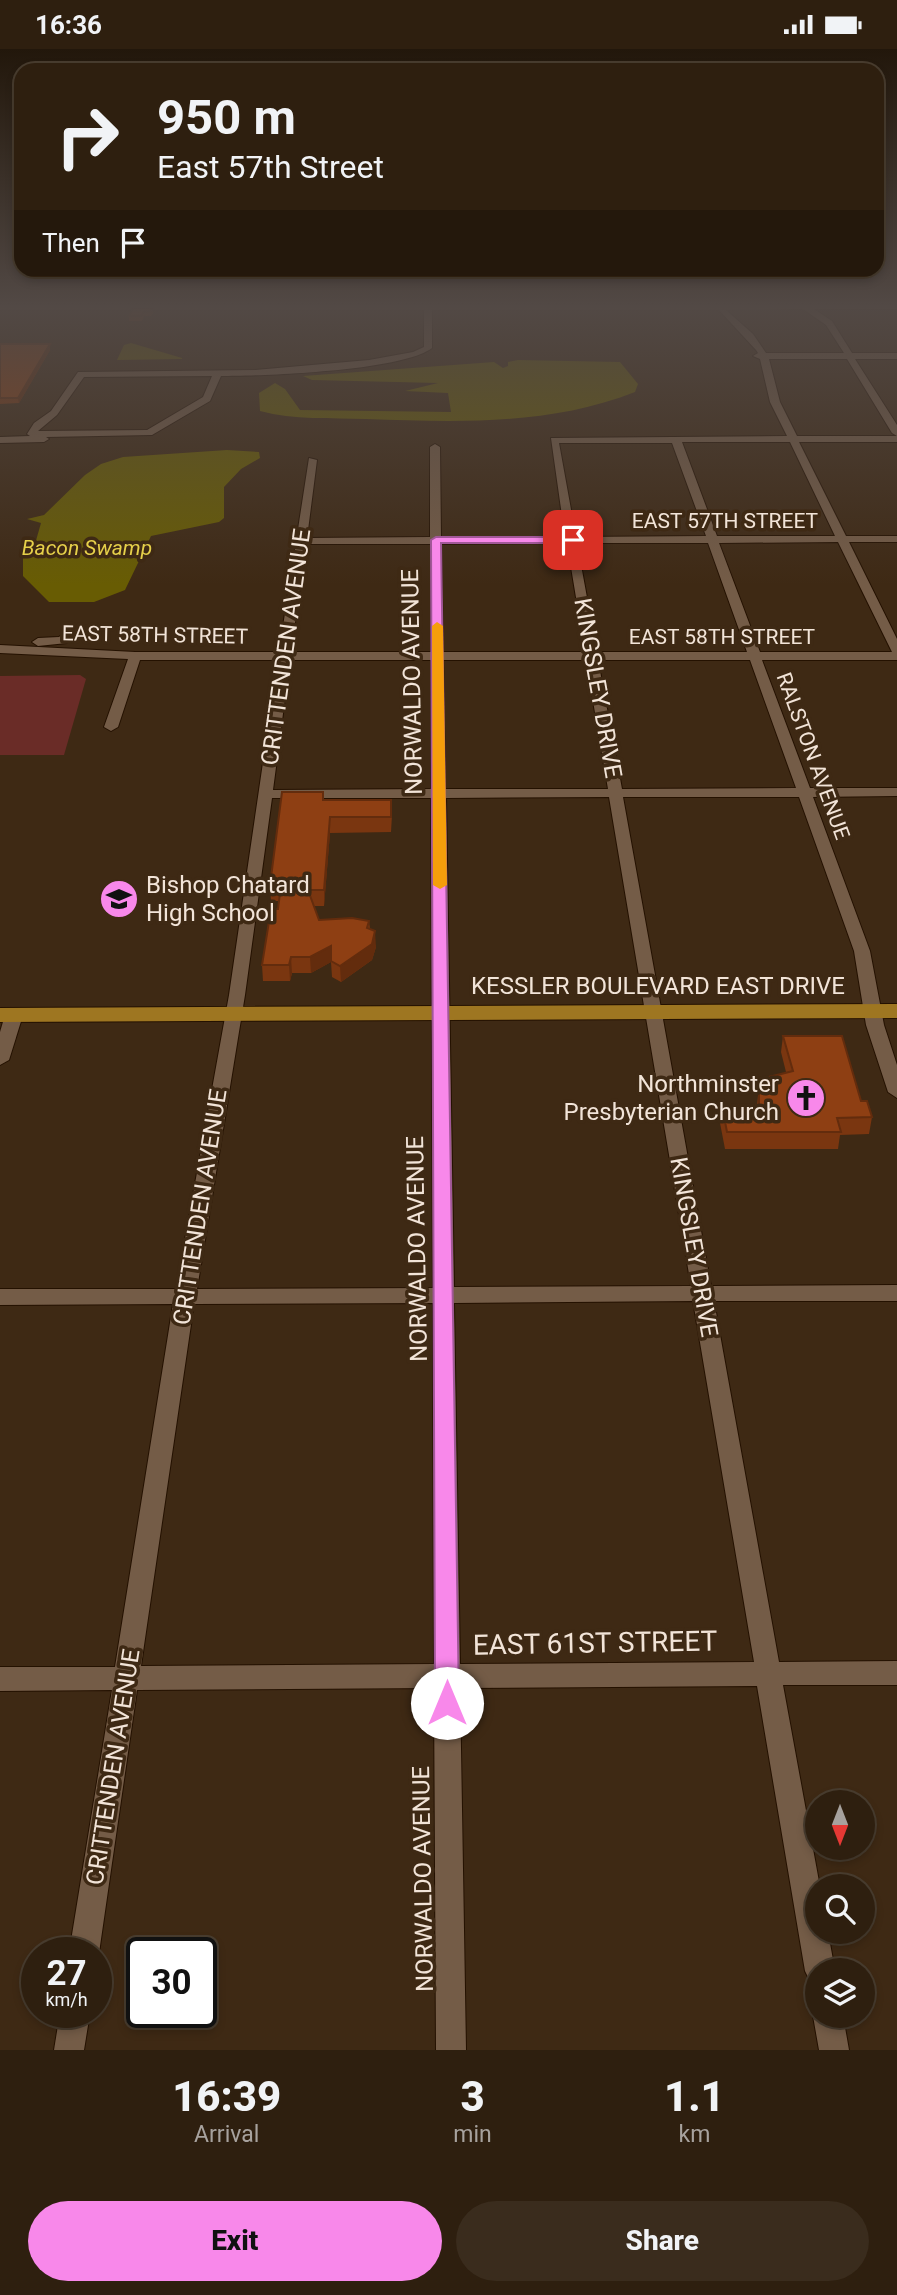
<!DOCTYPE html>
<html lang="en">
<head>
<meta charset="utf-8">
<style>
	:root { --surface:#2e1f0f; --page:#3a2c1d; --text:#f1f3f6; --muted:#a7a29e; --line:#493d2f; --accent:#f888ea }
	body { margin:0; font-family:Roboto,sans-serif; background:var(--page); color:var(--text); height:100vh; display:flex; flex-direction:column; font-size:26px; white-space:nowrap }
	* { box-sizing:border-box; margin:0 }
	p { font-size:23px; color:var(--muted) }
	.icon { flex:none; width:38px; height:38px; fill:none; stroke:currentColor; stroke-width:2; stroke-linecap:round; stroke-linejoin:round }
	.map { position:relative; height:2001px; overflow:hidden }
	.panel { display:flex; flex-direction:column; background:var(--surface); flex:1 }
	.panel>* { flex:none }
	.guide { position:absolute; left:14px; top:14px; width:870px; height:214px; border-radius:21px; box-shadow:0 4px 10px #0003,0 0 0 2px var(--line); background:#2e1f0f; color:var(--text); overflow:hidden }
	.needle { width:46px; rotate:180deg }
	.buttons { position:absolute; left:805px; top:1741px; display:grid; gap:14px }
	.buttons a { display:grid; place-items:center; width:70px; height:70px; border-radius:50%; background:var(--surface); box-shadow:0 4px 10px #0003,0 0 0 2px var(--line); font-size:35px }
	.speed { position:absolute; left:21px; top:1888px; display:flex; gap:14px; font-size:35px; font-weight:700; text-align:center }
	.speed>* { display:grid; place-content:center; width:91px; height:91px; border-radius:50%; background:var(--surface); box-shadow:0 4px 10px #0003,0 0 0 2px var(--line); line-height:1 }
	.speed small { font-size:18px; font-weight:400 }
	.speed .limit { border:4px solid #111; border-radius:10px; background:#fff; color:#111 }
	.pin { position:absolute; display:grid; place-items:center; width:60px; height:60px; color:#fff; margin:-30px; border-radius:14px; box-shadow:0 4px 10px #0006 }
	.me { position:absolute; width:77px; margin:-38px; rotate:0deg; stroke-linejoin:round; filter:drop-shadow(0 0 5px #0008) }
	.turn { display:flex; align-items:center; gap:24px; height:147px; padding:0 28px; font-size:32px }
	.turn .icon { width:91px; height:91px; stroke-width:2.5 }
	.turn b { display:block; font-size:49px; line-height:60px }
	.then { display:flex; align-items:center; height:66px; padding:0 28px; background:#0003; gap:14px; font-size:26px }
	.eta { display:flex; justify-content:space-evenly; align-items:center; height:119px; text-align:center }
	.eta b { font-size:42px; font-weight:800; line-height:49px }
	.button { display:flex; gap:14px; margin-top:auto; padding:14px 28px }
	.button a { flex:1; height:80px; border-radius:42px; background:var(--accent); color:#111; font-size:28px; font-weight:800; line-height:80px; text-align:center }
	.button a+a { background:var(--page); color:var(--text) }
	.status { display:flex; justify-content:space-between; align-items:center; height:49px; padding:0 35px; background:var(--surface); direction:ltr }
	.status svg { height:19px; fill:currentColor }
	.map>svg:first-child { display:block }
	.green { fill:#6a2c27 }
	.water { fill:#685c03 }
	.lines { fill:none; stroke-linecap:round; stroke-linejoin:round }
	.minor-casing { stroke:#241100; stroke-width:2 }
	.major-casing { stroke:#241100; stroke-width:2 }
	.minor { fill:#745c47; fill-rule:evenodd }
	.major { fill:#9e7621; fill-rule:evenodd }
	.wall { fill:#7a3610 }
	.shaded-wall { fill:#632c0d }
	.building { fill:#8e3f13; stroke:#632c0d; stroke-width:2 }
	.route { fill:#f888ea; stroke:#a15898; stroke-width:2 }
	.slow { fill:#f59e0b }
	.labels { text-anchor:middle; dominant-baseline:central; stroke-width:7; stroke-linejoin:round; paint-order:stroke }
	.far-street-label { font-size:21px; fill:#f2e4d8; stroke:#3e2914 }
	.far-water-label { font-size:21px; font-style:italic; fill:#e6d04a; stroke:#3e2914 }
	.street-label { font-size:24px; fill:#f2e4d8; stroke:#3e2914 }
	.poi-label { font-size:24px; fill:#f2e4d8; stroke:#3e2914; text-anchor:start }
	.near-street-label { font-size:28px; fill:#f2e4d8; stroke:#3e2914 }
</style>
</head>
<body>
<div class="status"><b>16:36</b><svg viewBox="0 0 49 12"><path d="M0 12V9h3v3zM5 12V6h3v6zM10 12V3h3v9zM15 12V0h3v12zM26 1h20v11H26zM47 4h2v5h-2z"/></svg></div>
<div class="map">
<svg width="897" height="2001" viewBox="0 0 897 2001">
	<rect width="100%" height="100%" fill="#3e2914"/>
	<path class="green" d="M80,626L86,630L64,706H0V627Z"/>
	<g class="water">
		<path d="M131,294L182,309V310L117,311L124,296Z"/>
		<path d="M518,311L620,313L638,335L635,343C549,377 456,373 366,370C331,369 294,371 260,362L259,344L275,334L285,340L300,361L451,363L448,344L405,342L438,334L312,331L303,327L494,313L503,319L508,317V313Z"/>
		<path d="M227,401L259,403L260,409L241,420L224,438V469L219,473L151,487L125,541L94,553H49L23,527V499L35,495L41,474L27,470L44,466L85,426L101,415L123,408Z"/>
	</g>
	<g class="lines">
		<defs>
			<g id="minor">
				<path d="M897,256V260H814L832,272L852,304H897V310H855L897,376V387L892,384L847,310H769L780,353L797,387H897V393H799L846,487H897V493H849L897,590V611H762L810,739H897V747L813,748L870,902L884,976L897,1016V1049L888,1043L866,976L854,902L799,748H623L711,1237L897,1236V1252H714L779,1613L897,1612V1636H783L820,1838H817V1883H828L835,1922H817V1936L810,1932L805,1922L757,1637L460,1639L466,2001H436L434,1639L137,1641L99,1904L96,1910V1904H69L112,1641L0,1642V1618H115L173,1255L0,1256V1240H176L229,946L278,611H140L118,678L111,682L104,678L128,610L0,604V596L135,603H279L309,409L317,411L307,489L430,488V398L435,395L440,398L441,488H565L551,389L787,387L770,353L760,310L753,307L758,304L756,301L719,261H432V299C402,322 263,327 221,327L210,352L152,386L46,388L49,390L44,393L0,394V388L30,387L27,385L34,374L51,362L78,323L255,321L369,311L413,303L424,298V261H0V257ZM803,260L826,276L844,304H766L753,285L726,261ZM212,327L203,348L147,381L38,382L57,366L84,328ZM682,393H790L835,487H717ZM559,394H672L706,487L576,488ZM838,493L892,603H760L719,494ZM567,494L585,603H443L441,495ZM577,494H708L747,603H597ZM306,495H431V603H291ZM290,611H431V740L273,741ZM443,611H586L608,740H445ZM598,611H750L796,739L622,740ZM609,748L691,1237L454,1238L446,749ZM272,749H431L433,1239L197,1240L245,946ZM693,1252L754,1613L460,1615L454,1254ZM433,1254L434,1615L141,1617L194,1255Z"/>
				<path d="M69,580L75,584L67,594L38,597L32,593L38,589L59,588Z"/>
				<path d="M14,961L23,966L9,1011L0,1016V983L5,966Z"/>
				<path d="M817,1957V1967H843L849,2001H819L813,1967Z"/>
				<path d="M60,1964H90L84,2001H54Z"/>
			</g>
			<path id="major" d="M897,955V969L0,973V959Z"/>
		</defs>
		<use href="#minor" class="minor-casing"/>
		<use href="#major" class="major-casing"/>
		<use href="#minor" class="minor"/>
		<use href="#major" class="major"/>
	</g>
	<g class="wall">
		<path d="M153,259V264L151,267H144L142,272H129V267Z"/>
		<path d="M0,295H50V301L19,354L0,355Z"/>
		<path d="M323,743L324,751L392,766L391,783L330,784L324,857H314L319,871L369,872L370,880L376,898L372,911L341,933L332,928L331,913L311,924H292L290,932H263L262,916L278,860L279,852H271L270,836Z"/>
		<path d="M783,987L861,1052L872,1068L869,1085L840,1086L838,1100H725L720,1074L722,1057H757L759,1036L786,1023L781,1003Z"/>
	</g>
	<g class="shaded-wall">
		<path d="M50,295V301L19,354L18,349Z"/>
		<path d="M330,768V784L324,857V841Z"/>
		<path d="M375,882L376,898L372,911L341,933L340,917Z"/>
		<path d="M331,897V913L311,924L310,908Z"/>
		<path d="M291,908L292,924L290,932L289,916Z"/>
	</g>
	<g class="building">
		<path d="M133,259H153L151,262H144L141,267H129Z"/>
		<path d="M0,295H50L18,349H0Z"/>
		<path d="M282,743H323V751H391V768H330L324,841H308L319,871L352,869L369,872L367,879L375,882L372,895L340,917L331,912V897L310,908H291L289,916H262L271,860H278L281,836H270Z"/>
		<path d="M783,987H842L861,1052H867L872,1068L837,1069L841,1083H727L722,1057L759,1056V1036L765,1029L793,1022Z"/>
	</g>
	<linearGradient id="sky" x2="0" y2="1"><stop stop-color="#22170b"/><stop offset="0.48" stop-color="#524945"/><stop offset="1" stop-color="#524945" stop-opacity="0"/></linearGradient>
	<rect width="897" height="536" fill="url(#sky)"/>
	<path class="route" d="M436,488H573L578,491L573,494H441L459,1654L456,1661L447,1665L439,1661L435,1654L431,491Z"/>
	<path class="slow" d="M437,573L443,577L447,836L440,840L433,836L432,577Z"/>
	<defs>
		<symbol id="school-disc" viewBox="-11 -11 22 22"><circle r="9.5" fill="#f888ea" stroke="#3e2914"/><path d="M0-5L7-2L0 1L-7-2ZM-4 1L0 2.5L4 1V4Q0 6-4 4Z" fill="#111"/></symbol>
		<symbol id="church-disc" viewBox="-11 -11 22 22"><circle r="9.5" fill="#f888ea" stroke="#3e2914"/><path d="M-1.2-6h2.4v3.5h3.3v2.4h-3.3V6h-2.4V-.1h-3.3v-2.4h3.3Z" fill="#111"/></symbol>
	</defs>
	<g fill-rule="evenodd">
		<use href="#school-disc" x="97" y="828" width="44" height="44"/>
		<use href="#church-disc" x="784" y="1027" width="44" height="44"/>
	</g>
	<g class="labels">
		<g class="far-street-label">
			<text x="725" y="472">EAST 57TH STREET</text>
			<text transform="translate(155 586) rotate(1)">EAST 58TH STREET</text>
			<text x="722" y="588">EAST 58TH STREET</text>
			<text transform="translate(813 707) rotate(70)">RALSTON AVENUE</text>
		</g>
		<g class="far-water-label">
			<text x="87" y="499">Bacon Swamp</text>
		</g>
		<g class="street-label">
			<text transform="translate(286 598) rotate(-82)">CRITTENDEN AVENUE</text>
			<text transform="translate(412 633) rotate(-91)">NORWALDO AVENUE</text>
			<text transform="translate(598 639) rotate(80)">KINGSLEY DRIVE</text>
			<text x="658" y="937">KESSLER BOULEVARD EAST DRIVE</text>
			<text transform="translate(200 1158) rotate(-81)">CRITTENDEN AVENUE</text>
			<text transform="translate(694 1198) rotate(80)">KINGSLEY DRIVE</text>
			<text transform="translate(417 1200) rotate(-91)">NORWALDO AVENUE</text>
			<text transform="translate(113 1718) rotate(-81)">CRITTENDEN AVENUE</text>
			<text transform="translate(423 1830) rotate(-91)">NORWALDO AVENUE</text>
		</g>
		<g class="poi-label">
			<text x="146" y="836">Bishop Chatard<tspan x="146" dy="28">High School</tspan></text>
			<text x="779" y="1035" text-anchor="end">Northminster<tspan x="779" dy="28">Presbyterian Church</tspan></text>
		</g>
		<g class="near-street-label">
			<text transform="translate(595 1594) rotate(-1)">EAST 61ST STREET</text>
		</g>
	</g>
</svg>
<div class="buttons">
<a><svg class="needle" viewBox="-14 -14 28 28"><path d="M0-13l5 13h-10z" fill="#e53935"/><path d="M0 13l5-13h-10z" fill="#a7a29e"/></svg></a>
<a><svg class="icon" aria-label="search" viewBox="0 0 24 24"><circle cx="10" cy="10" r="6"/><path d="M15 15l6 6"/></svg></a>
<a><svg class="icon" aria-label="layers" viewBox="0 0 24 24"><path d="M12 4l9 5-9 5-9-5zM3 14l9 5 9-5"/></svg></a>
</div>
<div class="speed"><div>27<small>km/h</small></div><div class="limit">30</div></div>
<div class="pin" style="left:573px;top:491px;background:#d93025"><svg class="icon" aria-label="arrive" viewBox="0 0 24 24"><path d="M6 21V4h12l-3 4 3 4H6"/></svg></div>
<svg class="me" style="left:447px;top:1654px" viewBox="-20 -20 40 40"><circle r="19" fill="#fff"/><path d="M0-13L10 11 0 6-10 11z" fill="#f888ea"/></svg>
<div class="guide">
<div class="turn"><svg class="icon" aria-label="right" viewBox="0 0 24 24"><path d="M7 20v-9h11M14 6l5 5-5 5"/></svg><div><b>950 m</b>East 57th Street</div></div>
<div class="then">Then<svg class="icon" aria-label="arrive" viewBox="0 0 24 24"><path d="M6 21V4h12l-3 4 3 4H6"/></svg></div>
</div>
</div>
<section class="panel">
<div class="eta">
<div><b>16:39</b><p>Arrival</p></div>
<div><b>3</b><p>min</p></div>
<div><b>1.1</b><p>km</p></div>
</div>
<div class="button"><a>Exit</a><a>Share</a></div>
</section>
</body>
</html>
